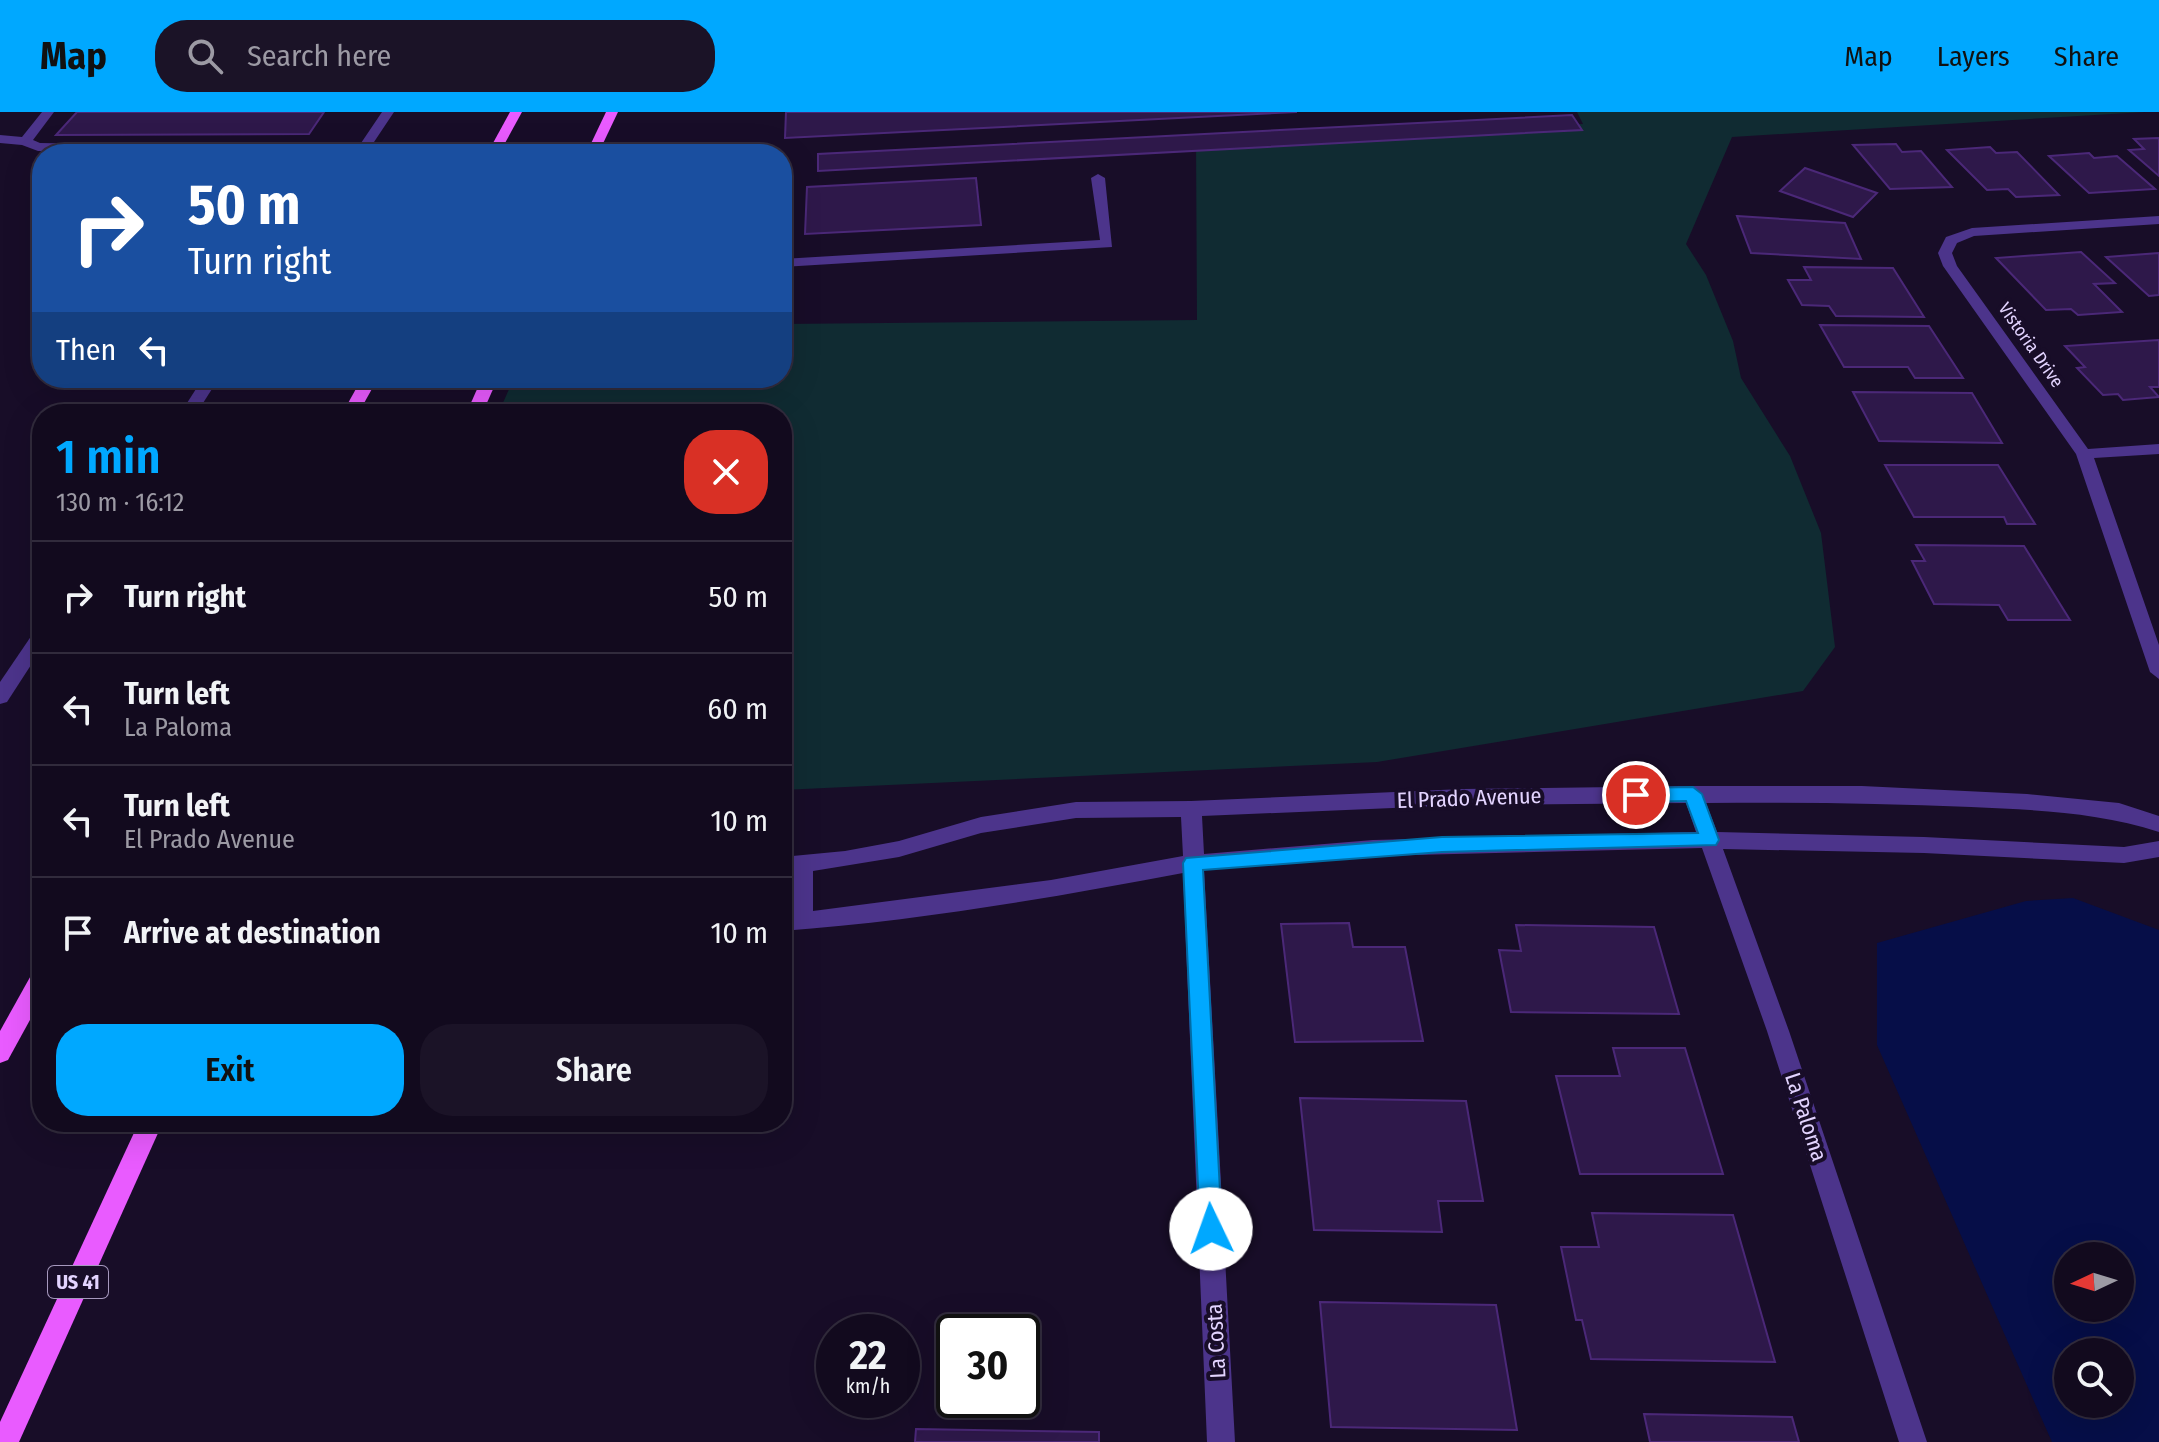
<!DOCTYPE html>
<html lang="en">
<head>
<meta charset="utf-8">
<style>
	:root { --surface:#120a1e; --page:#1b1327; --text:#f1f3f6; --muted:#9c9aa4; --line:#312b3c; --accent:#00a8ff }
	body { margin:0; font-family:"Fira Sans Condensed",sans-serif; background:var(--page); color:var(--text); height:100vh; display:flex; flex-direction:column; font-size:30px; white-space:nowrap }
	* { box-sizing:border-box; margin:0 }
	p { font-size:26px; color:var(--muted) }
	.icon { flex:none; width:44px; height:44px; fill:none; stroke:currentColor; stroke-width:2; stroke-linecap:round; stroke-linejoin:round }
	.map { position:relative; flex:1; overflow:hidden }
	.sheet { position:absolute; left:32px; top:292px; width:760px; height:728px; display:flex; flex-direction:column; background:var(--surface); border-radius:32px; box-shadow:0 8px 32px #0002,0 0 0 2px var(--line) }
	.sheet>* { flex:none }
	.top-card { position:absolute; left:32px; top:32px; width:760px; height:244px; border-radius:32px; box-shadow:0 8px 32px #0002,0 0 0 2px var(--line); background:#1a4fa0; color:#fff; overflow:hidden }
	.needle { width:52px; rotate:266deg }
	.tools { position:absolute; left:2054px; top:1130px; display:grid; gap:16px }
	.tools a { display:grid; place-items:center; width:80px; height:80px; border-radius:50%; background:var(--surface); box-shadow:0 8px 32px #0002,0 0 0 2px var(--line); font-size:40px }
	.speed { position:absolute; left:816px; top:1202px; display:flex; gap:16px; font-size:40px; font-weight:700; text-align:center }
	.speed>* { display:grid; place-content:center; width:104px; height:104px; border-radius:50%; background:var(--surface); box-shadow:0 8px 32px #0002,0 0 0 2px var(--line); line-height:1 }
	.speed small { font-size:20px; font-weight:400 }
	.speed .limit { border:4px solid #111; border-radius:12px; background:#fff; color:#111 }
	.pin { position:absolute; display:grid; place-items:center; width:68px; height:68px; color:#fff; margin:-34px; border:4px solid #fff; border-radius:50%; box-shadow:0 2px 8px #0007 }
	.me { position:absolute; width:88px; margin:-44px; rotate:357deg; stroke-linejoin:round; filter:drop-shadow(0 0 6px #0008) }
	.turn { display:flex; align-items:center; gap:28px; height:168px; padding:0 24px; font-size:36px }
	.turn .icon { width:104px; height:104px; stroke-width:2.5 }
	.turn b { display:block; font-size:56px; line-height:68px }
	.then { display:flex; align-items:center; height:76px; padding:0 24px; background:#0003; gap:16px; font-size:30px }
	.round { display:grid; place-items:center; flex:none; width:84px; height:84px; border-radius:32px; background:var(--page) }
	.headline { display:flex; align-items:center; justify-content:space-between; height:136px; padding:0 24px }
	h1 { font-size:48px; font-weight:600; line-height:60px; color:var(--accent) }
	.cta { display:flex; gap:16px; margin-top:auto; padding:16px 24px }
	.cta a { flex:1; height:92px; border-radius:32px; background:var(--accent); color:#111; font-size:32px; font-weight:600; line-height:92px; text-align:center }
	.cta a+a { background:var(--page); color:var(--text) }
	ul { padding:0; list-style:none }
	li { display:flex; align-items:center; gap:24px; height:112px; padding:0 24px; border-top:2px solid var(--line) }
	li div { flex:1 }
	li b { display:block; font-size:30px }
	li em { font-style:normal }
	header { display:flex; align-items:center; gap:48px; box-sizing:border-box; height:112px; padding:0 40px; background:var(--accent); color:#111 }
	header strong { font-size:38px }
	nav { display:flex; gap:44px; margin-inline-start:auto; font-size:28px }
	.search { width:560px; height:72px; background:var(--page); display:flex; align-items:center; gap:20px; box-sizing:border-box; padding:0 28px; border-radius:32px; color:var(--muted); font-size:30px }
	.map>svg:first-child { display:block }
	.green { fill:#102b32 }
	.water { fill:#060e48; fill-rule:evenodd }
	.building { fill:#2e184a; stroke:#4b2878; stroke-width:2 }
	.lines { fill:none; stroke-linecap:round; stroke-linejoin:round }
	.minor { fill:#4c348b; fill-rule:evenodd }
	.major { fill:#e95bff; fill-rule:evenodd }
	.route { fill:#00a8ff; stroke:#006da6; stroke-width:2 }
	.labels { text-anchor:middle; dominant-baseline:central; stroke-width:8; stroke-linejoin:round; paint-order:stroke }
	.far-street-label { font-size:18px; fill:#e3d4ff; stroke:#180d28 }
	.shield { fill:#180d28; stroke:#a698be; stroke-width:2 }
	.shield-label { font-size:20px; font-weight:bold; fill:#e3d4ff }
	.street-label { font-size:22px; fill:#e3d4ff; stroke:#180d28 }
</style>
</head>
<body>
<header>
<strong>Map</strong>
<div class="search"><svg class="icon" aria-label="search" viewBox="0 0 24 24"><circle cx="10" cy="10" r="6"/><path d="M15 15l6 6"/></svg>Search here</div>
<nav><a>Map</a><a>Layers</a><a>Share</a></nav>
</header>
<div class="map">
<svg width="2159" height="1330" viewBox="0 0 2159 1330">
	<rect width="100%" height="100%" fill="#180d28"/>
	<path class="green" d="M1577,0H2145L1732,25L1686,132L1706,163L1733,229L1741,266L1790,344L1821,421L1835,535L1803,579L1377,650L782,678V302H498L514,266H782V212L1197,208L1196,27L1583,12Z"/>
	<path class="water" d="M2073,786L2159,818V1330H2052L1877,933V831L2026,789ZM2068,1144H2120V1196H2068ZM2068,1240H2120V1292H2068Z"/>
	<g class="building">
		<path d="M77,0H324L309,22L56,23Z"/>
		<path d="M786,0H1297L785,26Z"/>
		<path d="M1572,3L1582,18L818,59V42Z"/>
		<path d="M2159,26V64L2129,38L2144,37L2134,27Z"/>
		<path d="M1896,32L1902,40L1921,39L1952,75L1890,77L1853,33Z"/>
		<path d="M1990,35L1996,41L2017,40L2059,83L2016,85L2008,77L1987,78L1947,38Z"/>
		<path d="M2089,41L2094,46L2117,44L2155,77L2089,81L2049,44Z"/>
		<path d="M1805,56L1877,81L1853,105L1780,79Z"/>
		<path d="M976,66L981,113L805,122L807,75Z"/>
		<path d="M1737,104L1845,111L1861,147L1751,141Z"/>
		<path d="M2081,140L2115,171L2094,172L2122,200L2078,203L2071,197L2046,198L1996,146Z"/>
		<path d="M2159,141V183L2149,184L2106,145Z"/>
		<path d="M1804,155L1893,156L1924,205L1836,204L1829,194L1802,193L1788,168H1811Z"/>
		<path d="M1820,213L1929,214L1963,266H1915L1908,255H1844Z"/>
		<path d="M2159,228V275H2150L2159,285L2123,288L2118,282L2103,283L2077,256L2085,255L2065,234Z"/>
		<path d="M1853,280L1972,281L2002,331L1879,329Z"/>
		<path d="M1885,353H1998L2035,412H2007L2004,405H1914Z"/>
		<path d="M1916,433L2024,434L2070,508H2008L1999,493L1934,492L1912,449H1925Z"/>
		<path d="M1349,811L1353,835H1405L1423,929L1295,930L1281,812Z"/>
		<path d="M1516,813L1654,815L1679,902L1511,900L1499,838L1521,839Z"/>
		<path d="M1613,936H1685L1723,1062H1580L1556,964H1620Z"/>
		<path d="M1300,986L1466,989L1483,1089H1438L1442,1120L1314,1118Z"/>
		<path d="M1592,1101L1733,1103L1775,1250L1591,1247L1582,1208H1576L1561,1135H1599Z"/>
		<path d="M1320,1190L1496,1193L1517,1318L1331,1315Z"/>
		<path d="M1644,1302L1792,1305L1799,1330H1650Z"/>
		<path d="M916,1317L1099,1320V1330H915Z"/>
	</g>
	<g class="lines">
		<g class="minor">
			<path d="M42,0H54L33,28L40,31L357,37L382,0H394L366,42L38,39L22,33L0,31V23L22,25Z"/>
			<path d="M1098,62L1105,66L1112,135L782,155V147L1100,128L1091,66Z"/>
			<path d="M2159,104V112L1974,124L1957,131L1952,141L1957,154L2088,337L2159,332V342L2094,346L2159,533V567L2150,560L2076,342L1943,154L1938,141L1946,125L1972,116Z"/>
			<path d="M203,266H219L196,302H180Z"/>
			<path d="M42,516V536L7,590L0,592V570L36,517Z"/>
			<path d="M1693,674H1862L2027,682L2119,691L2159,704V720C2098,700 2035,698 1971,695C1882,691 1795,690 1706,691L1717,720L1924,725L2124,735L2159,729V745L2124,751L1924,741L1723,737L1789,919L1927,1330H1899L1767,919L1702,736L1373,744L1204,758L1235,1330H1207L1183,761C1051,786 917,809 782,819V801L791,800V761H782V745L845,739L899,729L981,705L1076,690L1191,689L1463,677ZM1686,691L1696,720L1373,728L1204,742L1202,704L1463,693ZM1181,705L1183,744L1051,768L813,799V759L899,745L981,721L1076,706Z"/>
		</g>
		<g class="major">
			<path d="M510,0H522L499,42H487Z"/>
			<path d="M606,0H618L598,42H586Z"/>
			<path d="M362,266H378L358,302H342Z"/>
			<path d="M482,266H498L482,302H466Z"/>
			<path d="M42,855V886L8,948L0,951V919L34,858Z"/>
			<path d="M139,1010H163L19,1330H0V1310Z"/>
		</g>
	</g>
	<path class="route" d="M1693,675L1702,682L1719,728L1716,733L1442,740L1203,758L1222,1117L1219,1125L1211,1128L1203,1125L1200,1117L1183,751L1186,746L1442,725L1698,721L1686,689L1636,690L1626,683L1636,676Z"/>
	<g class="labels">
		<g class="far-street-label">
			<text transform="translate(2031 233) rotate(55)">Vistoria Drive</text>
		</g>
		<rect class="shield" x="48" y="1154" width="60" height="32" rx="6"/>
		<g class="shield-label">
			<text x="78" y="1170">US 41</text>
		</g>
		<g class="street-label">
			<text transform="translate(1469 686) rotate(-2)">El Prado Avenue</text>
			<text transform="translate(1806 1005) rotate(72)">La Paloma</text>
			<text transform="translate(1216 1229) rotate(-93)">La Costa</text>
		</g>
	</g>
</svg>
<div class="tools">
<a><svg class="needle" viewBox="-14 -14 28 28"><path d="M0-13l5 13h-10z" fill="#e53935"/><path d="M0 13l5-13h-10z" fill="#9c9aa4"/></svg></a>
<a><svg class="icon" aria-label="search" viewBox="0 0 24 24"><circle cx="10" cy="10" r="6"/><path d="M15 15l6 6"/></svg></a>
</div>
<div class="speed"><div>22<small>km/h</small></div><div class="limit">30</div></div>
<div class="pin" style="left:1636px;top:683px;background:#d93025"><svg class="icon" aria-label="arrive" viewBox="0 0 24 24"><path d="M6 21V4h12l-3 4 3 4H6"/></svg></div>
<svg class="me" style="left:1211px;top:1117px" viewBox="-20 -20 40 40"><circle r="19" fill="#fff"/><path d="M0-13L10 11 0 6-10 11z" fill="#00a8ff"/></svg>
<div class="top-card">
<div class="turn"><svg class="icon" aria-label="right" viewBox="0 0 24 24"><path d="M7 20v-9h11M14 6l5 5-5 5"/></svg><div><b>50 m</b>Turn right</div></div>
<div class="then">Then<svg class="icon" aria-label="left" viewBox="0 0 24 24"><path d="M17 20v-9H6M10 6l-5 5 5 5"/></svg></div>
</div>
<section class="sheet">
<div class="headline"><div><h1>1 min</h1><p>130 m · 16:12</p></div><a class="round" style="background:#d93025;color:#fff"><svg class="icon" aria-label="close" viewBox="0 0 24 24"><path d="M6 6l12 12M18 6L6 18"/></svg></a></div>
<ul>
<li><svg class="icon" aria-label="right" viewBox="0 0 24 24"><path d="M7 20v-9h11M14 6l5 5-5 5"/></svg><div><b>Turn right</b></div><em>50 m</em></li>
<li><svg class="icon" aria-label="left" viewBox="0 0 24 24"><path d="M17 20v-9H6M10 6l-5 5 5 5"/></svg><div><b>Turn left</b><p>La Paloma</p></div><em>60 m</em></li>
<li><svg class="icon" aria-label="left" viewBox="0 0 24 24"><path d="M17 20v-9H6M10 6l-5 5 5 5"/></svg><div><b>Turn left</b><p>El Prado Avenue</p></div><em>10 m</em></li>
<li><svg class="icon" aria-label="arrive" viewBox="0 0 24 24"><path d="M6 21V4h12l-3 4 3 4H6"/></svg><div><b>Arrive at destination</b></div><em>10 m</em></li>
</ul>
<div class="cta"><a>Exit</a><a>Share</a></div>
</section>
</div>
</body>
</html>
